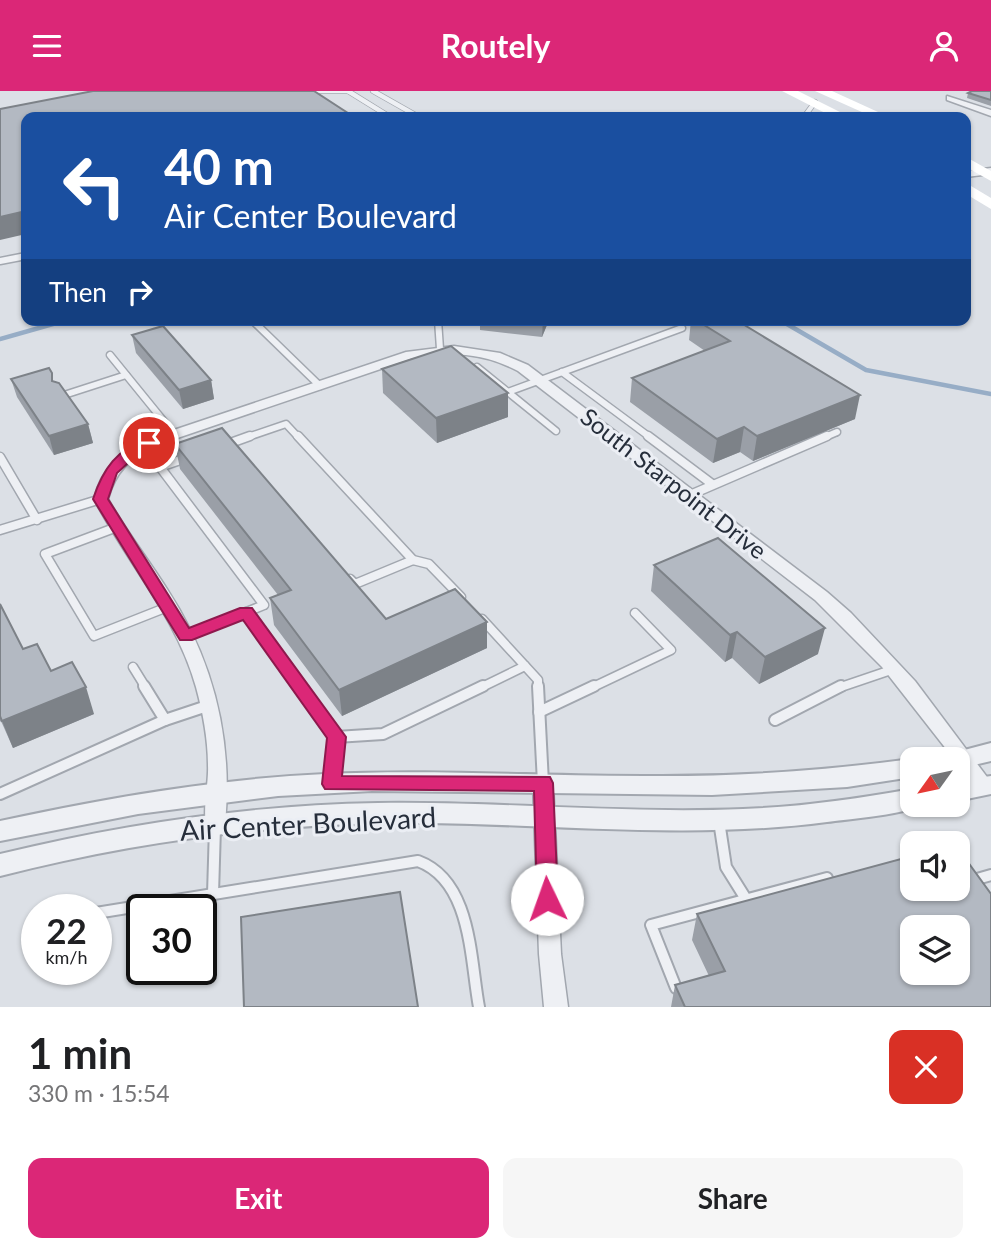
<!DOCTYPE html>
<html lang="en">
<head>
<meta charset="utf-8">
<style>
	:root { --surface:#fff; --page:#f6f6f6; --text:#202124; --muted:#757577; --accent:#db2777 }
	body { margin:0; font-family:Lato,sans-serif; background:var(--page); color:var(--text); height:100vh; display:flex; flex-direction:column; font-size:26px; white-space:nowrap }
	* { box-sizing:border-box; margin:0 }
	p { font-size:23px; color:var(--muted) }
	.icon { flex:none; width:38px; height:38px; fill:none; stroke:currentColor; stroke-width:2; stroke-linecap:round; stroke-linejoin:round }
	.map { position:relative; height:916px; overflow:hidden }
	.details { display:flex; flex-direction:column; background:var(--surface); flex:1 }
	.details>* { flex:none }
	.banner { position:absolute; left:21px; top:21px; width:950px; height:214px; border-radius:14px; box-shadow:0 2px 5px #0004; background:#1a4fa0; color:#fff; overflow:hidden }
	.needle { width:46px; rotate:237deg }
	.buttons { position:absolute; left:900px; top:656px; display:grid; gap:14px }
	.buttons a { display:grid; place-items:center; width:70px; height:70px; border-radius:14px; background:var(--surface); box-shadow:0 2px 5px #0004; font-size:35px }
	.speed { position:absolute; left:21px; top:803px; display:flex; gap:14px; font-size:35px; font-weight:700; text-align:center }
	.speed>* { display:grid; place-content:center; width:91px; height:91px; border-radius:50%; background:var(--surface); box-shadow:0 2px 5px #0004; line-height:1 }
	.speed small { font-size:18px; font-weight:400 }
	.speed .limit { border:4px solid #111; border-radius:10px; background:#fff; color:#111 }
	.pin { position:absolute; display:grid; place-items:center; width:60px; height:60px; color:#fff; margin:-30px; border:4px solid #fff; border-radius:50%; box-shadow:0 2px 7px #0007 }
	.me { position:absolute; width:77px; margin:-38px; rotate:357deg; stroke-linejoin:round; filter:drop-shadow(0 0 5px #0008) }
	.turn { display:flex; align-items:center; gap:24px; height:147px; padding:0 28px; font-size:32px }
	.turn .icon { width:91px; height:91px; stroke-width:2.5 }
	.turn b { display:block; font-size:49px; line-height:60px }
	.then { display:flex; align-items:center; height:66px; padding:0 28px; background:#0003; gap:14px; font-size:26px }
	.round { display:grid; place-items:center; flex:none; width:74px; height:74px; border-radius:14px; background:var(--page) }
	.summary { display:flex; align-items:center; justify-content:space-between; height:119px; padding:0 28px }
	h1 { font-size:42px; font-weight:700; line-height:52px }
	.button { display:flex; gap:14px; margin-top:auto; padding:14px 28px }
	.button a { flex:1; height:80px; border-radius:14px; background:var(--accent); color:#fff; font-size:28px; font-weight:700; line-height:80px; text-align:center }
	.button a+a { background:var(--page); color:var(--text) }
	header { display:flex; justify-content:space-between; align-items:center; height:91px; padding:0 28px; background:var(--accent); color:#fff; font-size:32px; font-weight:700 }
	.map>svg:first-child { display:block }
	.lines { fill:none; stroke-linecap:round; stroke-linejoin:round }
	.stream { stroke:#97adc6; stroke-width:4.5 }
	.service-far3-casing { stroke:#a2a7af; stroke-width:6 }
	.service-far2-casing { stroke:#a2a7af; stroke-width:9 }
	.service-far1-casing { stroke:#a2a7af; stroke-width:11 }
	.service-casing { stroke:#a2a7af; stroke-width:14 }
	.minor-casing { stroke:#a2a7af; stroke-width:3 }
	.tertiary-casing { stroke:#a2a7af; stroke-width:4 }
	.service-far3 { stroke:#eef0f4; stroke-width:4.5 }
	.service-far2 { stroke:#eef0f4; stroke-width:6 }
	.service-far1 { stroke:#eef0f4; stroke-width:8 }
	.service { stroke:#eef0f4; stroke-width:10 }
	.minor { fill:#eef0f4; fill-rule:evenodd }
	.tertiary { fill:#eef0f4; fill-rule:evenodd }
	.secondary { fill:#fff; fill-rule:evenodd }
	.wall { fill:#9a9fa7 }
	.shaded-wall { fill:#7d8288 }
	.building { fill:#b3b9c2; stroke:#7d8288; stroke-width:2; fill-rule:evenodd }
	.route { fill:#db2777; stroke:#8e194d; stroke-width:2 }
	.labels { text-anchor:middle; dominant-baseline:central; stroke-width:6; stroke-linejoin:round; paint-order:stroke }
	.street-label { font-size:24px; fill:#262e3b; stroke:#ebeef4 }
	.near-street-label { font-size:28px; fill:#262e3b; stroke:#ebeef4 }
</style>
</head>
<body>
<header><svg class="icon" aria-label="menu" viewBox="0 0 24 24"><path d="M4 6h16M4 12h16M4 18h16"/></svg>Routely<svg class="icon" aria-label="person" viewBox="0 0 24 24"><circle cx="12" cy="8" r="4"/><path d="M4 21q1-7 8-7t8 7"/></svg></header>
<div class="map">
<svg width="991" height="916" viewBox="0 0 991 916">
	<rect width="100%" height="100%" fill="#dce0e6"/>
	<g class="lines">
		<g class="stream">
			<path d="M780,229L866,279L991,303"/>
			<path d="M0,248L67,229"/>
		</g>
		<defs>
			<g id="service-far3">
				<path d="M313,0H350"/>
				<path d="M348,0L390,26"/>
				<path d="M373,0L419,26"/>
				<path d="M804,26L815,11"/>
				<path d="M842,26H845"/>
			</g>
			<g id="service-far2">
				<path d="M0,170L26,165"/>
				<path d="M252,229L320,295"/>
				<path d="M438,229L440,258"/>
				<path d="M110,264L175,344"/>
				<path d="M477,276L556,340"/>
				<path d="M562,281L651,347"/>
				<path d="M508,301L682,237"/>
				<path d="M61,305L126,284"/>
				<path d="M245,347L286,333L299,347"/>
				<path d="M823,347L837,341"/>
			</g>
			<g id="service-far1">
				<path d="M298,345L413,469L429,473L461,506"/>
				<path d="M648,345L712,393"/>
				<path d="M225,354L250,345"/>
				<path d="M0,366L37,429"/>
				<path d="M186,367L160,376L264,514L186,545"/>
				<path d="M690,404L827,345"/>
				<path d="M117,436L45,463L94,545L170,515"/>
				<path d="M0,439L101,408"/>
				<path d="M350,488L355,493L413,469"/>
				<path d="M246,521L301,597"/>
				<path d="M482,528L538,589V597"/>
				<path d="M133,576L146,597"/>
				<path d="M480,597L525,575"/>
				<path d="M591,597L671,559L635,522"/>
				<path d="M838,597L894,578"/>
			</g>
			<g id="service">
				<path d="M144,595L165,629"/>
				<path d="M299,595L336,646L332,693"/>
				<path d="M538,595L543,692"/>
				<path d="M539,621L594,595"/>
				<path d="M775,629L841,595"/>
				<path d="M336,646L383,643L483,595"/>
				<path d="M0,703L165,629L210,614"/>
				<path d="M719,730L726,776L746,808"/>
				<path d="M970,790L991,784"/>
				<path d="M213,803L215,736"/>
				<path d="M96,822L418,770C472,790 470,868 479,916"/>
				<path d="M676,897L651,834L827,787"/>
			</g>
			<g id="minor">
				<path d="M947,5L991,19V25L947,9Z"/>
				<path d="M991,77V83L966,86V80Z"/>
				<path d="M454,255L500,262L528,274L827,501L851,522L915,590L990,690V700C973,706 966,686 957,674V668H954L882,576L815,509L518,280C484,262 451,260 413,267L154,355C130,367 115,381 108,408C126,440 148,468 167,498C214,570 233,648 225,733L222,739L215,741L208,739C201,726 209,692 208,675C208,648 203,622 196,596C176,525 127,472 94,408C101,379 118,362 144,349L406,261Z"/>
				<path d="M543,684L550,687L553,692L561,863L568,916H544L539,863L533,692L536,687Z"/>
			</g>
			<g id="tertiary">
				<path d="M991,652V670L957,678V668H946L949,663Z"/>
				<path d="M912,668V686L847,696L712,704L372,700L278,705L138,723L0,750V730C107,707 215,688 325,683C431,678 537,685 643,685C733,686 822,680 912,668Z"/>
				<path d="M991,685V703L957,710V690Z"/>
				<path d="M912,698V714L921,715C891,725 858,727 827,731C691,749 555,733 419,732C277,731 138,750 0,785V763C124,733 250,714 378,712C499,710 621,723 743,718C800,716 856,708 912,698Z"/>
			</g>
		</defs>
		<use href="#service-far3" class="service-far3-casing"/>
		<use href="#service-far2" class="service-far2-casing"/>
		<use href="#service-far1" class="service-far1-casing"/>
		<use href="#service" class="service-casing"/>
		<use href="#minor" class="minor-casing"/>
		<use href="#tertiary" class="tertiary-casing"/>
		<use href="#service-far3" class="service-far3"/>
		<use href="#service-far2" class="service-far2"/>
		<use href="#service-far1" class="service-far1"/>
		<use href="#service" class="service"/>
		<use href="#minor" class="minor"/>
		<use href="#tertiary" class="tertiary"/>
		<g class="secondary">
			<path d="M782,0H798L842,22L831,25Z"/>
			<path d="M815,0H832L889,26H873Z"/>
			<path d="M966,66L991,80V90L966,76Z"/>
			<path d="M966,92L991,107V118L966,103Z"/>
		</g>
	</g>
	<g class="wall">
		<path d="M991,0V15L967,7L968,2Z"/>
		<path d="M480,229H549L542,246L480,239Z"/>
		<path d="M691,229H736L855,328L753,370L740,361L713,372L630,311L632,287L705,260L689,249Z"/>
		<path d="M132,244L211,289L214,308L183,318L136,262Z"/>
		<path d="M382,278L508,302V326L437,352L383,302Z"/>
		<path d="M11,288L55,291L88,333L93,352L54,364L17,306Z"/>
		<path d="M175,353L386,528L487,557L342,625L274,534L270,507L278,504L180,378Z"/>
		<path d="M654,474L818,563L759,593L732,567L725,571L651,500Z"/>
		<path d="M0,513L23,558L51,580L94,623L13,657L1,630L0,631Z"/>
		<path d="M697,823L991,916H671L675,894L709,885L692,849Z"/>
	</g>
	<g class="shaded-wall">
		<path d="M26,120V143L0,149V126Z"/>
		<path d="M543,229H549L542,246Z"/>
		<path d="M211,289L214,308L183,318L179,299Z"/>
		<path d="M508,302V326L437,352L436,327Z"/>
		<path d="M860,304L855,328L753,370L757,345Z"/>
		<path d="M88,333L93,352L54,364L49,345Z"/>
		<path d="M744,336L740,361L713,372L717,348Z"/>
		<path d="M487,531V557L342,625L339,599Z"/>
		<path d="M825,537L818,563L759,593L765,566Z"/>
		<path d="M737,541L732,567L725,571L730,544Z"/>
		<path d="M86,596L94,623L13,657L2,630Z"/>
	</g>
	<g class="building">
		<path d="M93,0H314L354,26H26V120L0,126V18Z"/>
		<path d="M972,0H991V9L968,2Z"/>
		<path d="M696,229H736L860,304L757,345L744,336L717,348L632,287L730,250Z"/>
		<path d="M163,235L211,289L179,299L132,244Z"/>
		<path d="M451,255L508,302L436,327L382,278Z"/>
		<path d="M49,277L52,282V290L59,292L88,333L49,345L11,288Z"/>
		<path d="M222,337L386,528L455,498L487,531L339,599L270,507L291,499L175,353Z"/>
		<path d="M718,447L825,537L765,566L737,541L730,544L654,474Z"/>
		<path d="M0,513L23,558L37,553L51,580L72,571L86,596L2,630L0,625Z"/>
		<path d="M957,756L991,803V916H685L675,894L725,880L697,823L912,765V798H957ZM912,836H957V882H912Z"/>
		<path d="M400,801L418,916H244L241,826Z"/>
	</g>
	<path class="route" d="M149,348L157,352L139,362L117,382L108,408L189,537L240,517H252L346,646L342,685L550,686L553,692L558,808L555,815L547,817L540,815L537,808L534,700L325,698L322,693L327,647L243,529L192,549H180L93,408C103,378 117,357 149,348Z"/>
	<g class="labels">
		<g class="street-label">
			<text transform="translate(674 392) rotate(38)">South Starpoint Drive</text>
		</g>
		<g class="near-street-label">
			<text transform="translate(308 732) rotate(-3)">Air Center Boulevard</text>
		</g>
	</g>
</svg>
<div class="buttons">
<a><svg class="needle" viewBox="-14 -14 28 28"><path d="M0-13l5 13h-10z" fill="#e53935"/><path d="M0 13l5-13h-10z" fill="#757577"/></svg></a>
<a><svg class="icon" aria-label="sound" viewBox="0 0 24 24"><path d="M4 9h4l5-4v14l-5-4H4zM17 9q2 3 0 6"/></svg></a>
<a><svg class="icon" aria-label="layers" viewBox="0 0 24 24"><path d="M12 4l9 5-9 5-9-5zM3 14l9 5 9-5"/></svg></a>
</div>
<div class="speed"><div>22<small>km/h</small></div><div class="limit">30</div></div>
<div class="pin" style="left:149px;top:352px;background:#d93025"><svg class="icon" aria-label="arrive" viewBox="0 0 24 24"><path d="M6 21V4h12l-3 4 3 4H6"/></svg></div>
<svg class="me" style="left:547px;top:808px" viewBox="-20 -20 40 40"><circle r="19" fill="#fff"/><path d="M0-13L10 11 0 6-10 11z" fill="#db2777"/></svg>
<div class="banner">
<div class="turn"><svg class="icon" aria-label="left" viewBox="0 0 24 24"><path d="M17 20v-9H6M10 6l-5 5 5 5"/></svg><div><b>40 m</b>Air Center Boulevard</div></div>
<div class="then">Then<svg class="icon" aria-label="right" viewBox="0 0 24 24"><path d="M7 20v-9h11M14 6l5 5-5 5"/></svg></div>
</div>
</div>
<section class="details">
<div class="summary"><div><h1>1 min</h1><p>330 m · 15:54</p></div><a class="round" style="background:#d93025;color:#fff"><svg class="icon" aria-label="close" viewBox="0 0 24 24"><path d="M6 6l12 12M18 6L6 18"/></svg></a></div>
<div class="button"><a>Exit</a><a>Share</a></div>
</section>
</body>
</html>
